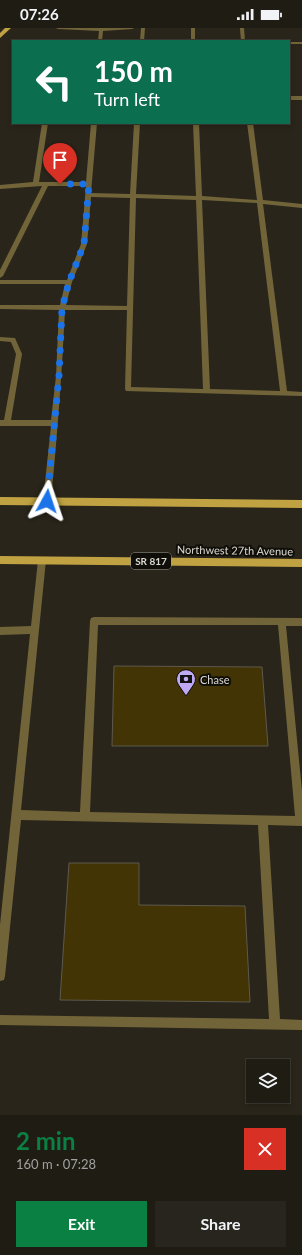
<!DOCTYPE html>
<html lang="en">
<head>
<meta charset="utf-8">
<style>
	:root { --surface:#1f1c14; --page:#27251d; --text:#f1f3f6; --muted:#a1a1a0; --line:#3c3a34; --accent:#0b8043 }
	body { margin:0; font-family:Lato,sans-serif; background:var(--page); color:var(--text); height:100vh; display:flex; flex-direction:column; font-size:15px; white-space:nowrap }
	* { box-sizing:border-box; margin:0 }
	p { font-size:13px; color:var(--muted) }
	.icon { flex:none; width:22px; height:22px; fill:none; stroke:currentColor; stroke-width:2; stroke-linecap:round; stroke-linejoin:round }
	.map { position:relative; height:1087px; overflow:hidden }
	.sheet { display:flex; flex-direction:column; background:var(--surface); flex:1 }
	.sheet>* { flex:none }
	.top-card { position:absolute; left:12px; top:12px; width:278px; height:84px; border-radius:0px; box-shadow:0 2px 6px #0003,0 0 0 1px var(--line); background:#0b6e4f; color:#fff; overflow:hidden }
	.buttons { position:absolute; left:246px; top:1031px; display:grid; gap:8px }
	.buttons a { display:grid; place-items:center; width:44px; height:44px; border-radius:0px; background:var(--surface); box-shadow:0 2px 6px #0003,0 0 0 1px var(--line); font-size:20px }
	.pin { position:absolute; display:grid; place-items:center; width:34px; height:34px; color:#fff; margin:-41px -17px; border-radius:50% 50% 50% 0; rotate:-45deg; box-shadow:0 0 4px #0007 }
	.pin .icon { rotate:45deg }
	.me { position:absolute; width:44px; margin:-22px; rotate:5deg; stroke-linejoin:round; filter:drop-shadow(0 0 3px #0008) }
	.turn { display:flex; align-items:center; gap:14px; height:84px; padding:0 16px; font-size:18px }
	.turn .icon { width:52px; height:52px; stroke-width:2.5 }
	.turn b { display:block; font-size:28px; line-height:34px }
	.round { display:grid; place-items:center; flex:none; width:42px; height:42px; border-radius:0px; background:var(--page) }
	.summary { display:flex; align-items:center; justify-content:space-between; height:68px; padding:0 16px }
	h1 { font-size:24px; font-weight:700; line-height:30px; color:var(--accent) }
	.action { display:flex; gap:8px; margin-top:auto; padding:8px 16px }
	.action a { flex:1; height:46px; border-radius:0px; background:var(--accent); color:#fff; font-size:16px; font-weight:700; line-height:46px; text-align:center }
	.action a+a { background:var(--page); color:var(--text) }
	.status { display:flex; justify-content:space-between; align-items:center; height:28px; padding:0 20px; background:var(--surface); direction:ltr }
	.status svg { height:11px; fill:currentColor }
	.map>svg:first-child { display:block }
	.building { fill:#423404; stroke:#5d594d }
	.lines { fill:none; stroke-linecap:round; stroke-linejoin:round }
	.lane { fill:#726439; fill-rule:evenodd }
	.primary { fill:#c0a242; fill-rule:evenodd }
	.route { stroke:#1a73e8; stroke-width:7; stroke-dasharray:0 12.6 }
	.labels { text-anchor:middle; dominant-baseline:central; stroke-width:4; stroke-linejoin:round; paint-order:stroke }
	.shield { fill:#100e09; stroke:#9f9c96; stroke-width:1 }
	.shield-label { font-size:10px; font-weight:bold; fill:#dcd9d2 }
	.street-label { font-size:11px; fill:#dcd9d2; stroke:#100e09 }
	.poi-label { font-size:11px; fill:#dcd9d2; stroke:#100e09; text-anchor:start }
</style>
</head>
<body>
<div class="status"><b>07:26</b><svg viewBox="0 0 49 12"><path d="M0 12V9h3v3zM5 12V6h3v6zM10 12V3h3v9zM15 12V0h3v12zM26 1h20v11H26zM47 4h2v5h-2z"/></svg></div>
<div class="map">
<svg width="302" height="1087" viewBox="0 0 302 1087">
	<rect width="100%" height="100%" fill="#29251a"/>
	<g class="building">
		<path d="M114,638L262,639L268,718H112Z"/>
		<path d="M69,835H139V877L245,878L250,974L60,972Z"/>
	</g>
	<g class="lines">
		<g class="lane">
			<path d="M56,0H134L132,1L103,3L102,13H98L99,3L58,1Z"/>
			<path d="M141,0H145L144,13H140Z"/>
			<rect x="191" y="0" width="4" height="13"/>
			<path d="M240,0H244L245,13H241Z"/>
			<rect x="289" y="14" width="13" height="2"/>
			<rect x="289" y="68" width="13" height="4"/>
			<path d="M42,95H48L39,154H86L91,95H97L91,165L130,166L134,95H140L136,166L196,168L193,95H199L202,168L257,172L247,95H253L263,172L302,176V180L263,176L287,363L302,364V368L126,363L125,361L127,282H65C62,346 57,409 51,473L47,476L43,473L51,398H0V392H4L16,326L11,314L0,313V309L15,310L22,326L11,392H51L56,348L59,282L0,281V277H60L65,256H0V252H67L81,216L86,158H48L3,248L0,250V242L42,158L0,161V157L33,154ZM91,169L130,170L127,278L66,277L72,254L87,216ZM136,170L196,172L203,361L131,359ZM202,172L257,175L280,363L210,361Z"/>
			<path d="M42,529L45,530L46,532L21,782L80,784L90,593L91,590L94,589L302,590V598H286L302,763V798L268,797L280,991L302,992V1002L0,997V987L269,991L258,797L21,792L5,948L4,952L0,953V897L30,606L0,607V599L31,598L38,532L39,530ZM98,597H278L295,788L90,784Z"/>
		</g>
		<g class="primary">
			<path d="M5,0H11L0,10V5Z"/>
			<path d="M0,469L302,472V480L0,477Z"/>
			<path d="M0,528L302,531V539L0,536Z"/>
		</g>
	</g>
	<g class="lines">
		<path class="route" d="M47,473L59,348L62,280L69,254L84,216L89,156H60"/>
	</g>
	<defs>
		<symbol id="bank-pin" viewBox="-11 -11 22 30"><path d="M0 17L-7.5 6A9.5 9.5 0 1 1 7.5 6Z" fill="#bfa9f4" stroke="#100e09"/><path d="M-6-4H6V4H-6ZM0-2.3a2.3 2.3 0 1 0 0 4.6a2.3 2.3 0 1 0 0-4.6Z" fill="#111"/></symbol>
	</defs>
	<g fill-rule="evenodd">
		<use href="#bank-pin" x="175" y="640" width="22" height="30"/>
	</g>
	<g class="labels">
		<rect class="shield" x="131" y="525" width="40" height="16" rx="3"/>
		<g class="shield-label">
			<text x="151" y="533">SR 817</text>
		</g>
		<g class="street-label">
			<text transform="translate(235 522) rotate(1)">Northwest 27th Avenue</text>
		</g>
		<g class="poi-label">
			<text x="200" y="651">Chase</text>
		</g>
	</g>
</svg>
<div class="buttons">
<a><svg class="icon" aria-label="layers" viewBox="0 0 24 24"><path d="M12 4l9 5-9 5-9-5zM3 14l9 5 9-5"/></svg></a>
</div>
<div class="pin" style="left:60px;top:156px;background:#d93025"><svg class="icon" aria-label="arrive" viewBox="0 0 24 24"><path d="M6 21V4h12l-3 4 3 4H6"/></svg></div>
<svg class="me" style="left:47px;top:473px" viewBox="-20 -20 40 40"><path d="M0-17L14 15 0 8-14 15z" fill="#1a73e8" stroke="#fff" stroke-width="4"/></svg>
<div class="top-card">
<div class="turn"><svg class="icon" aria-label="left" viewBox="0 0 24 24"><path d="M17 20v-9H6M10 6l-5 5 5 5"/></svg><div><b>150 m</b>Turn left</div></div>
</div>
</div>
<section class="sheet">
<div class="summary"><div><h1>2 min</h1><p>160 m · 07:28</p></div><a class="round" style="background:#d93025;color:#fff"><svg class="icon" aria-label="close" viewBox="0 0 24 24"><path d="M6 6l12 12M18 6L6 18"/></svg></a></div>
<div class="action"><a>Exit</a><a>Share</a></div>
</section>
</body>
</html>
